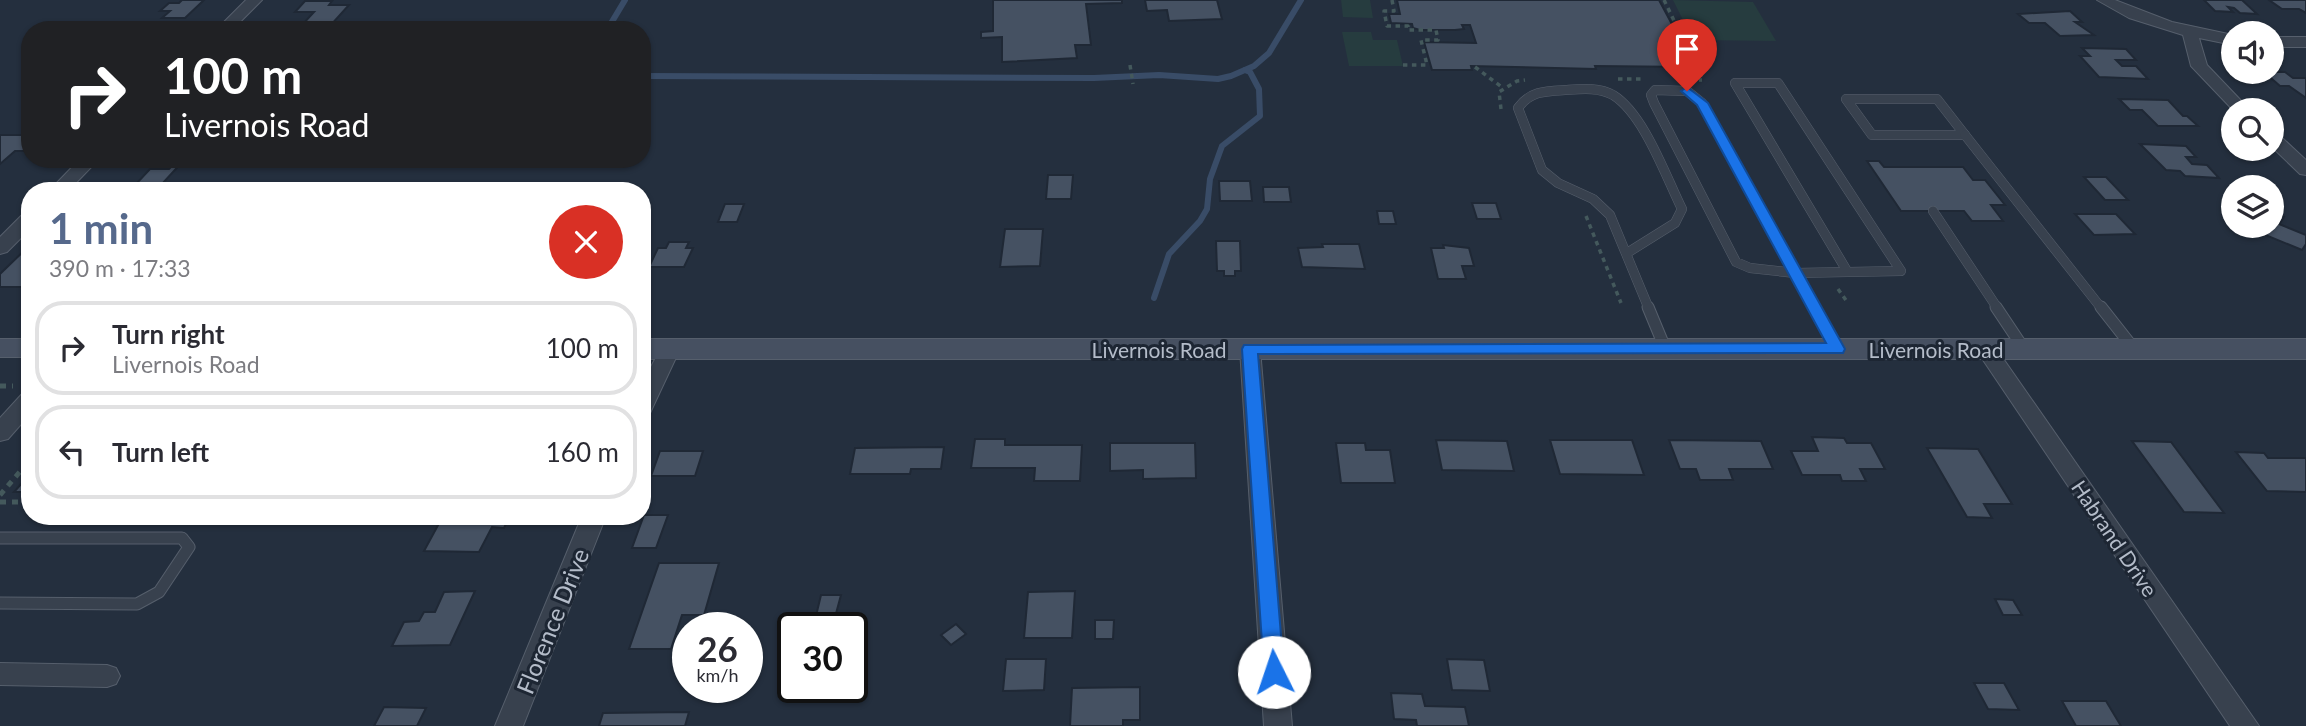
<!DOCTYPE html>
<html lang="en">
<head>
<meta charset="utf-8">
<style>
	:root { --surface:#fff; --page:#f2f2f3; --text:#2b2b33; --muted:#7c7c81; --line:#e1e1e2; --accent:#56698c }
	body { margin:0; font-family:Lato,sans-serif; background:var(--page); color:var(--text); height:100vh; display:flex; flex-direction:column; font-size:26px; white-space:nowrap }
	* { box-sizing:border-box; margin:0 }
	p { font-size:23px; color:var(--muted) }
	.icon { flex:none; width:38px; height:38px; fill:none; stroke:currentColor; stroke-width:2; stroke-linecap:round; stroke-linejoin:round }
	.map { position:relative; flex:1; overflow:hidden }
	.side { position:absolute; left:21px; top:182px; width:630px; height:343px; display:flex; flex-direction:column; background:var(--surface); border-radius:28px; box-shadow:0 2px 5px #0004 }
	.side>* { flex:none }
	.hud { position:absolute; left:21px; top:21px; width:630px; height:147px; border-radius:28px; box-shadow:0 2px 5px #0004; background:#202124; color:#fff; overflow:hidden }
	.controls { position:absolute; left:2221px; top:21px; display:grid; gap:14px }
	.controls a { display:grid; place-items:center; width:63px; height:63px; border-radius:50%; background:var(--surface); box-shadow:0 2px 5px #0004; font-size:35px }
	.speed { position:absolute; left:672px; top:612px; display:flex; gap:14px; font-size:35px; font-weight:700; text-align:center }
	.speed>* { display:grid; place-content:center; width:91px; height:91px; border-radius:50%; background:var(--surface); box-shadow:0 2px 5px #0004; line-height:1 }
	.speed small { font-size:18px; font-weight:400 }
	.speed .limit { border:4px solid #111; border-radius:10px; background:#fff; color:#111 }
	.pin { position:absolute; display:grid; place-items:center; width:60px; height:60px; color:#fff; margin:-72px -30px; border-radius:50% 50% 50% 0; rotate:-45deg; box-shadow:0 0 7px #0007 }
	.pin .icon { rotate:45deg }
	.me { position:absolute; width:77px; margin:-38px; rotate:356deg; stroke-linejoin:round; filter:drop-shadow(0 0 5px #0008) }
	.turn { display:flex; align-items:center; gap:24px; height:147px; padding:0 28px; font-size:32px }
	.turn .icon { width:91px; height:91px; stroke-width:2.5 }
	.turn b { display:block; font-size:49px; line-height:60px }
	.round { display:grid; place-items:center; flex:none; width:74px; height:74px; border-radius:37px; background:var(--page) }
	.headline { display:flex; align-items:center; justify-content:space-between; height:119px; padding:0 28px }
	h1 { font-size:42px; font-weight:700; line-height:52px; color:var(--accent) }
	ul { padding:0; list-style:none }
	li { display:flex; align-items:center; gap:21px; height:94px; margin:0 14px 10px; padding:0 14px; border:4px solid var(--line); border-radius:28px }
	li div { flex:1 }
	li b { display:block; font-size:26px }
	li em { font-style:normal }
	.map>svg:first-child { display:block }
	.green { fill:#263c3f }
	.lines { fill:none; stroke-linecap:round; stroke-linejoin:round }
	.stream { stroke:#394c67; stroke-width:6 }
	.building { fill:#455162; stroke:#1f2835; stroke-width:2 }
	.lane-far1-casing { stroke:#565f6c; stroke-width:10 }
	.lane-casing { stroke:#565f6c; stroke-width:13 }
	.street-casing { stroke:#565f6c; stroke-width:2 }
	.secondary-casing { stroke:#565f6c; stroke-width:2 }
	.path-far1 { stroke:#44595c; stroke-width:3.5; stroke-dasharray:4.5 4.5; stroke-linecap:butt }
	.path { stroke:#44595c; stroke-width:5; stroke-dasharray:6 6; stroke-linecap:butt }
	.lane-far1 { stroke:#38414e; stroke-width:9 }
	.lane { stroke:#38414e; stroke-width:11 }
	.street { fill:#38414e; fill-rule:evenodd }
	.secondary { fill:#465061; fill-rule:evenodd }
	.route { fill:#1a73e8; stroke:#114b97; stroke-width:2 }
	.labels { text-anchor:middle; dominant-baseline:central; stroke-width:6; stroke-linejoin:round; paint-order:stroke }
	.street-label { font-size:21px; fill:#b4bcc9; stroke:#1d2633 }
	.near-street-label { font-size:24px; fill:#b4bcc9; stroke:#1d2633 }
</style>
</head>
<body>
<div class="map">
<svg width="2306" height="726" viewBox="0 0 2306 726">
	<rect width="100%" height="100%" fill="#242f3e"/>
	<g class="green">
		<path d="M1341,0H1370L1373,18L1343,17Z"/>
		<path d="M1673,0L1753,2L1776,41L1693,40Z"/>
		<path d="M1342,32H1371L1373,40H1397L1403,66H1349Z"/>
	</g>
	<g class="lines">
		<g class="stream">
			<path d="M607,30L625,0"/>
			<path d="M642,76L1094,78L1159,75L1218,79L1231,76L1254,66L1269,53L1301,0"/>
			<path d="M1154,298L1169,254L1200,221L1207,209L1210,179L1222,146L1260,116L1259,89L1250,72L1245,70"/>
		</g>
	</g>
	<g class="building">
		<path d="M182,0H204L185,18H162L170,11H160L169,3H179Z"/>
		<path d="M993,0H1122V3L1086,4L1091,45H1075L1077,58L1002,62V37L981,38V32L993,31Z"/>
		<path d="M1145,0H1217L1222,19L1169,21L1167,10L1147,11Z"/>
		<path d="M1397,0H1659L1674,28H1669L1674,37H1678L1682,44H1678L1681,47H1685L1687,51H1683L1692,67L1595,66L1596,69L1471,66L1472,70H1432L1424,42L1476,43L1470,25H1462L1464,29L1455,30H1420L1413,28L1412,24L1391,23L1389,14H1400Z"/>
		<path d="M2204,0H2242L2257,14L2240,13L2234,8L2228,7L2233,12L2215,11Z"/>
		<path d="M2269,0H2306V13L2299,9H2282Z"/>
		<path d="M305,1H332L329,5H349L330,26H301L314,12H295Z"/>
		<path d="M2070,11L2082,22H2075L2094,35L2060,36L2045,23H2029L2018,14Z"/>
		<path d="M122,23H162L155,30H114Z"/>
		<path d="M2082,48L2126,49L2136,60H2116L2122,66H2136L2148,79L2099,77L2080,56H2090Z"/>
		<path d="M2264,72H2285L2293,78H2306V98L2289,86H2280Z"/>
		<path d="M2119,99L2168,100L2183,116H2187L2198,126H2158L2142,110H2130Z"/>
		<path d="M0,135H30V151H15L0,164Z"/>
		<path d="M2140,144L2186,146L2196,157H2186L2192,164L2207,165L2219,178L2185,176L2180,171L2166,170Z"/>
		<path d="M178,159H185L162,184H136L150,169H169Z"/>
		<path d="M316,159H351L346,166L311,165Z"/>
		<path d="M1867,161H1879L1884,167H1963L1973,180H1985L2005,205H1991L2003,221H1972L1964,211H1901Z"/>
		<path d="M1048,175H1073L1071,199H1046Z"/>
		<path d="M2084,177H2106L2128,200H2105Z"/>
		<path d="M1219,181H1250L1252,201H1220Z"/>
		<path d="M1263,187H1289L1291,202H1264Z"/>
		<path d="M1472,203H1496L1501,219H1477Z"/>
		<path d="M725,204H744L737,222H718Z"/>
		<path d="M1377,211H1393L1396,224H1379Z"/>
		<path d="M2272,212L2284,217L2279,224L2306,235V244L2302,250L2246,227L2272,226Z"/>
		<path d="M2075,214H2116L2135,234L2094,235Z"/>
		<path d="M1005,229H1043L1040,266L1000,267Z"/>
		<path d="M1216,241H1240L1241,271H1235V276H1224V271H1217Z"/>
		<path d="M669,242H689L686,248H693L684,267H649L658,248H666Z"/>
		<path d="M1322,244H1359L1365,269L1302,267L1298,248L1323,247Z"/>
		<path d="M30,245V281L23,287H0V274Z"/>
		<path d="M1443,245L1469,248L1474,266H1462L1466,279H1438L1431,248H1444Z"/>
		<path d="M1812,437L1844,438L1847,443H1871L1885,469H1860L1866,481H1842L1840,475H1802L1791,451H1818Z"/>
		<path d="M975,439H1005V445H1082L1080,481H1034L1035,468H971Z"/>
		<path d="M1436,440L1507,441L1514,471L1442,470Z"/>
		<path d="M1550,440H1632L1644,475L1560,474Z"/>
		<path d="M1669,440L1761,441L1773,469H1729L1733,480H1700L1696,469H1680Z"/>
		<path d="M2132,441L2171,442L2224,513L2184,512Z"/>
		<path d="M1110,443H1195L1196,478L1143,479V470L1110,471Z"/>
		<path d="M1336,443H1365L1366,450H1390L1395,483H1341Z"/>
		<path d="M944,447L941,469H911L910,474H850L855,448Z"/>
		<path d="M1927,448L1978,449L2012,504H1984L1992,518L1967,517Z"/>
		<path d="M660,451H703L695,476H651Z"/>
		<path d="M2236,452L2264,453L2268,458H2306V492L2267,491Z"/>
		<path d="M30,474V492H14Z"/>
		<path d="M644,515H668L656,548H632Z"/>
		<path d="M443,516H510L504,528L492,527L479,552L424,551Z"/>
		<path d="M659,563H719L704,615H682L671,649H629Z"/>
		<path d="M475,591L450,645L392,646L404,622L419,621L424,612H435L444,592Z"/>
		<path d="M1075,591L1072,638H1024L1028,592Z"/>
		<path d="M821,595H841L834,621L815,620Z"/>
		<path d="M1995,599L2013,600L2022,615H2003Z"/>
		<path d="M1095,620H1114L1113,639H1095Z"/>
		<path d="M956,624L966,634L951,645L941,635Z"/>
		<path d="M1006,659H1046L1044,690L1003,691Z"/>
		<path d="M1447,659L1484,660L1490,691L1452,690Z"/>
		<path d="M1974,683H2004L2019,710L1988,709Z"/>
		<path d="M1140,687V720H1123V726H1070L1072,688Z"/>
		<path d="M1391,693L1422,694L1425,706L1465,707L1469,726H1417L1416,720L1394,719Z"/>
		<path d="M2062,701H2106L2121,726H2076Z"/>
		<path d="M384,707L426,708L417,726H374Z"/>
		<path d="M689,712L685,726H599L603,713Z"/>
	</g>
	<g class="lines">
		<defs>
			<g id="lane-far1">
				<path d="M1655,90L1687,91L1702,103L1795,273L1750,268L1736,262L1654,103L1651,95Z"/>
				<path d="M1846,99H1937L1965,135H1872Z"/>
				<path d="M1965,135L2102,309"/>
				<path d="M1933,211L1998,309"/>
				<path d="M1627,253L1675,223L1682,209C1666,177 1644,114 1613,95C1599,87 1581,89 1565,90C1546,91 1530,91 1518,108L1542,170L1558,183L1593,199L1610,215L1649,309"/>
				<path d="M1795,273L1901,271L1778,83H1735L1847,271"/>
				<path d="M1795,273L1815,309"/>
			</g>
			<g id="lane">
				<path d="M1648,307L1665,348"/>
				<path d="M1814,307L1837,349"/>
				<path d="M1996,307L2024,349"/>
				<path d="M2101,307L2134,349"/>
				<path d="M0,538H182L189,547L159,592L137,604L0,603"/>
			</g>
			<g id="street">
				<path d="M246,0H262L232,30H216Z"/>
				<path d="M2097,0H2115L2172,22L2233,35V45L2199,38L2207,65L2250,110H2233L2191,66L2183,35L2129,18Z"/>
				<rect x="2272" y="37" width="34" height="10"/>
				<path d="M2272,133L2278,134L2306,160V175L2300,174L2272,147Z"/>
				<path d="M80,159H99L68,191H49Z"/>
				<path d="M30,212V229L7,252L0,254V237L23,214Z"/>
				<path d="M670,342L677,344L680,349L650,413L642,415V384L663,344Z"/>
				<path d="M1250,342L1257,344L1260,349L1292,726H1264L1240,349L1243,344Z"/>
				<path d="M1986,342L1993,344L2259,726H2230L1979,354L1976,349L1979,344Z"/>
				<path d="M30,391V414L8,439L0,441V418L22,394Z"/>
				<path d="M582,516H606L523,726H495Z"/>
				<path d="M0,663L107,665L116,668L120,676L116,684L107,687L0,685Z"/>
			</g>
			<g id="secondary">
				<rect x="0" y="339" width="30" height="18"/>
				<rect x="642" y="339" width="1664" height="20"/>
			</g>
		</defs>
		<use href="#lane-far1" class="lane-far1-casing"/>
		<use href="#lane" class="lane-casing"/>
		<use href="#street" class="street-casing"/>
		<use href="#secondary" class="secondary-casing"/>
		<g class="path-far1">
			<path d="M1392,0L1394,11H1384L1387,26H1408V30H1436L1438,40H1421L1427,65H1403"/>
			<path d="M1664,0L1703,80H1699"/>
			<path d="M1130,65L1133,84"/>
			<path d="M1475,67L1503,88"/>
			<path d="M1618,79H1644"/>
			<path d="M1501,109L1499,92L1517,81L1525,80"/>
			<path d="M1586,216L1621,303"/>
			<path d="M1838,289L1848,303"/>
		</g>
		<g class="path">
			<path d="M0,386H13"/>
			<path d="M0,495L30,460"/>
			<path d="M0,502H30"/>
		</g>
		<use href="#lane-far1" class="lane-far1"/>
		<use href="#lane" class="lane"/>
		<use href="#street" class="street"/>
		<use href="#secondary" class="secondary"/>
	</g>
	<path class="route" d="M1687,87L1708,103L1845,349L1843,353L1258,354L1284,672L1281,678L1274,681L1267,678L1264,672L1242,349L1244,345L1826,343L1697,105L1681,91Z"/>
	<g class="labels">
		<g class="street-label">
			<text x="1159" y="349">Livernois Road</text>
			<text x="1936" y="349">Livernois Road</text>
			<text transform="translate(2115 538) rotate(56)">Habrand Drive</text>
		</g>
		<g class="near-street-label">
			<text transform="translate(552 621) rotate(-68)">Florence Drive</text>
		</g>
	</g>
</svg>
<div class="controls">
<a><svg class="icon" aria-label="sound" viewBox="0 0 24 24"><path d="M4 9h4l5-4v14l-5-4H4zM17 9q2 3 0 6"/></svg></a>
<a><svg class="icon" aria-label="search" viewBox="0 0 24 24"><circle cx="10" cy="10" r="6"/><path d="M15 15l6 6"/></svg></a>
<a><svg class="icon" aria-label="layers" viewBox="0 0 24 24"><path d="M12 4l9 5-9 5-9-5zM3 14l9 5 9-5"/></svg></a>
</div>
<div class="speed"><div>26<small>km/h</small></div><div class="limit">30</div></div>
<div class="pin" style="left:1687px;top:91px;background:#d93025"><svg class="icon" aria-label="arrive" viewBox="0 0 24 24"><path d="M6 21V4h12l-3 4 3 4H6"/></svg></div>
<svg class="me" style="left:1274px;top:672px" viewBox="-20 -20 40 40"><circle r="19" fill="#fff"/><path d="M0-13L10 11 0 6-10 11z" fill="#1a73e8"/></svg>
<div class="hud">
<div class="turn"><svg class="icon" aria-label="right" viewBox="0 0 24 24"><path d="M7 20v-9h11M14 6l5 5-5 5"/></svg><div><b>100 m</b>Livernois Road</div></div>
</div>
<section class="side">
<div class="headline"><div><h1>1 min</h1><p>390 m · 17:33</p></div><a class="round" style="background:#d93025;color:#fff"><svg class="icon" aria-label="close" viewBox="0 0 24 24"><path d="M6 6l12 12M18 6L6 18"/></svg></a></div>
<ul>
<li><svg class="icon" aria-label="right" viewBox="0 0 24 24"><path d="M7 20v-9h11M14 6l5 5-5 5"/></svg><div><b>Turn right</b><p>Livernois Road</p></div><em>100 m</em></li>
<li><svg class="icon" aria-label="left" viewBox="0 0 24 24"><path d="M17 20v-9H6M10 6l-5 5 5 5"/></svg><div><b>Turn left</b></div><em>160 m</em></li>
</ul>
</section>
</div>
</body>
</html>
